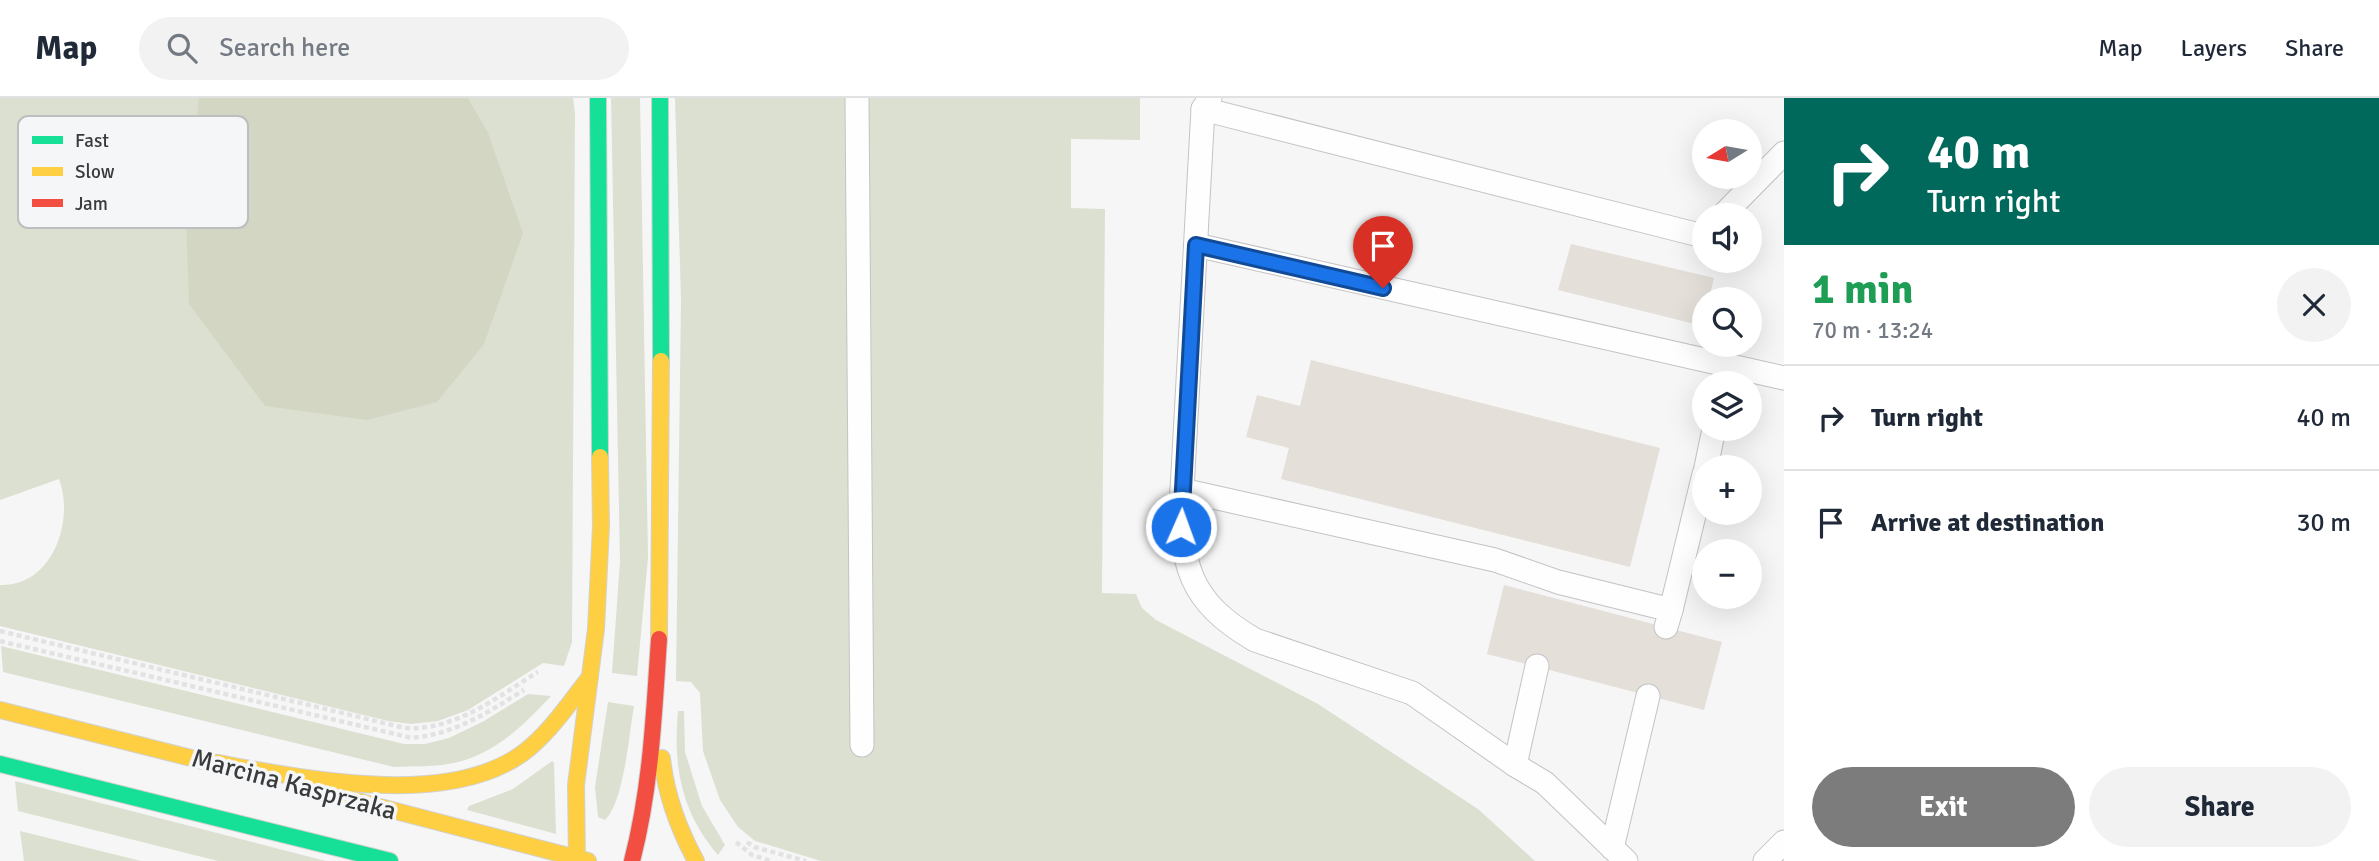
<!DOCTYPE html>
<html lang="en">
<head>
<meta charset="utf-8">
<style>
	:root { --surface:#fff; --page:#f2f2f3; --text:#1f2937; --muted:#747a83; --line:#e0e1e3; --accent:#7c7c7d }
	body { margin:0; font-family:Signika,sans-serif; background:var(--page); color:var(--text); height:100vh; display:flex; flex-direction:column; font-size:26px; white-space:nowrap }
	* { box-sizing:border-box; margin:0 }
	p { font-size:23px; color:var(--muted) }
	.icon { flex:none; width:38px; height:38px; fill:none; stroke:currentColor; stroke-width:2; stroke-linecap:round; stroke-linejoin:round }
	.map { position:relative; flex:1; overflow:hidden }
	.drawer { display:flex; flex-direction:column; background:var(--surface); width:595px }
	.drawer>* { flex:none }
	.guide { background:#00695c; color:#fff; overflow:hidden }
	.needle { width:46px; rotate:259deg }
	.fabs { position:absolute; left:1692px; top:21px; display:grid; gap:14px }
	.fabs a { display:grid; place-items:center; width:70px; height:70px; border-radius:50%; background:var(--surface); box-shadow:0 7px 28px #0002; font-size:35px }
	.pin { position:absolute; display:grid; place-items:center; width:60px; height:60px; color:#fff; margin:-72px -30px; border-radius:50% 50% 50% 0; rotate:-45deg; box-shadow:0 0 7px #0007 }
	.pin .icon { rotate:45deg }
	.me { position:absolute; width:77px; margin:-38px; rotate:2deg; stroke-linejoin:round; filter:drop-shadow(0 0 5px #0008) }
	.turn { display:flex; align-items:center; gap:24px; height:147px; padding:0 28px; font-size:32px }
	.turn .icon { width:91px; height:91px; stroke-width:2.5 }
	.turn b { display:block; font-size:49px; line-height:60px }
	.round { display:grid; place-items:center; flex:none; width:74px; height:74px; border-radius:37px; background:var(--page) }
	.head { display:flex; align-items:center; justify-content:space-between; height:119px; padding:0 28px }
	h1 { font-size:42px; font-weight:700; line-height:52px; color:#1e9e55 }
	.primary-button { display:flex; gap:14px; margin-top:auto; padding:14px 28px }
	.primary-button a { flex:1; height:80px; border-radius:42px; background:var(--accent); color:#fff; font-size:28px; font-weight:700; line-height:80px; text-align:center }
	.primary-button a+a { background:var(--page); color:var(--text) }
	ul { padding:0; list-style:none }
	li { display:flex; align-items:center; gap:21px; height:105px; padding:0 28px; border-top:2px solid var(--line) }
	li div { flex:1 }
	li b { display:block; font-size:26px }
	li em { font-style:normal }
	header { display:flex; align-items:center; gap:42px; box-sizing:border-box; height:98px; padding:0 35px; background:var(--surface); border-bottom:2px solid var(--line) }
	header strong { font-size:33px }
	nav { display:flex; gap:38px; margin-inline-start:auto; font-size:24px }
	.search { width:490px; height:63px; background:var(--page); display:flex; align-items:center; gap:18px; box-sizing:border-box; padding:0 24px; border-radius:38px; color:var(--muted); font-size:26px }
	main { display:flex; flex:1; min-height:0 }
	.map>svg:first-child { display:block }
	.green { fill:#dce0d1 }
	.forest { fill:#d2d6c3 }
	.building { fill:#e4dfd9 }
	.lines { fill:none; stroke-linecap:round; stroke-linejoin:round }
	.lane-casing { stroke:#c3c3c4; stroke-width:25 }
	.fast-casing { stroke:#d1d1d1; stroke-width:18 }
	.slow-casing { stroke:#d1d1d1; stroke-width:18 }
	.jam-casing { stroke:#d1d1d1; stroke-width:18 }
	.path { stroke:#e2e2e3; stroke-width:4.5; stroke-dasharray:5 3.5; stroke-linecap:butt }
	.lane { stroke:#fefefe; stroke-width:23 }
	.fast { stroke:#16e098; stroke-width:16 }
	.slow { stroke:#ffcf43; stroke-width:16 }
	.jam { stroke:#f24e42; stroke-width:16 }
	.route-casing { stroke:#114b97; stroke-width:18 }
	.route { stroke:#1a73e8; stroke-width:12 }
	.labels { text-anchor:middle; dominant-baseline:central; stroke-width:7; stroke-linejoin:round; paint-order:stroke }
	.street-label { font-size:26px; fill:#3a3b3b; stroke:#f5f6f8 }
	.key { fill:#f5f6f8; stroke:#bdbebf; stroke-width:2 }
	.key-label { font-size:19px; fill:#3a3b3b }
</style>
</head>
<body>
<header>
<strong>Map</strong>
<div class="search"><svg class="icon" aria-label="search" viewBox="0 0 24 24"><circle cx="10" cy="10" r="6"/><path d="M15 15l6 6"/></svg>Search here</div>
<nav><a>Map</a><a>Layers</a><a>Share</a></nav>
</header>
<main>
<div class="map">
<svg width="1784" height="763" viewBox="0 0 1784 763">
	<rect width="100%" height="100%" fill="#f6f6f7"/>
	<g class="green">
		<path d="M0,0H573L575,15L572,544L564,568L543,565L468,612L438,623L411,626L388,623L0,528V487C52,489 75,423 59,381L0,402Z"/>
		<path d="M611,0H640L648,460L637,578L612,575L620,463Z"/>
		<path d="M675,0H1140V42L1071,41V110L1105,111L1102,495L1136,496L1142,510L1156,522L1318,606L1478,711L1535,763H821L755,743L738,729L720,702L703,653L700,595L691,584L676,583L681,201Z"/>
		<path d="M1,548L404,646H425L449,640L484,623L528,596L551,598C523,628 495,656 454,665C435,669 413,668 394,669L3,574Z"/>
		<path d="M608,604L634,608C629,636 624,704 605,722L598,719L595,689Z"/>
		<path d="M678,613H684L685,654L702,708L725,747L718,757C681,714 673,668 678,613Z"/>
		<path d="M552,663L554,665L556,736L467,712L469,708L513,691Z"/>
		<path d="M15,683L326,763H218L18,713Z"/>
		<path d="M20,733L141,763H24Z"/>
	</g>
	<path class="forest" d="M199,0H468L488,35L523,135L484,246L437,304L367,322L265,308L189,206L186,121Z"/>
	<g class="building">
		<path d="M1571,146L1714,180L1709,201H1704L1703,228L1558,192Z"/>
		<path d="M1311,262L1660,350L1630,469L1281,381L1289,350L1246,339L1257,297L1300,308Z"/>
		<path d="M1504,487L1722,544L1704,612L1487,556Z"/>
	</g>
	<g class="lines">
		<defs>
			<g id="lane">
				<path d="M857,0L862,647"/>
				<path d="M1210,0L1203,11L1182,392C1180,466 1188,503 1255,542L1412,595L1515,667L1545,685L1626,763"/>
				<path d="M1203,11L1703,138L1704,136"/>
				<path d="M1723,117L1784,55"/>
				<path d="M1196,147L1784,280"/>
				<path d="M1706,369L1714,331"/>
				<path d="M1182,392L1495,462L1558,484L1671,512L1666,529"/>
				<path d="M1671,512L1704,376"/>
				<path d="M1515,667L1537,568"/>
				<path d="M1612,750L1648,598"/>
				<path d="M1765,763L1784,744"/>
			</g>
			<g id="fast">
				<path d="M598,0L600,359"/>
				<path d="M660,0L661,263"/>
				<path d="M0,666L390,763"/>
			</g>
			<g id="slow">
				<path d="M659,541L661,263"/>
				<path d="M0,612L235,671"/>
				<path d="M662,660C666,698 678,730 696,763"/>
				<path d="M205,663C295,678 444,713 523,655C550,635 569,605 590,579"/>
				<path d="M311,691L588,763"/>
				<path d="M577,763L576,687L596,531L601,428L600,359"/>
			</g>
			<path id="jam" d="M632,763C651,690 654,616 659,541"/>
		</defs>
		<use href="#lane" class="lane-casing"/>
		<use href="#fast" class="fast-casing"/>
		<use href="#slow" class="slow-casing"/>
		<use href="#jam" class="jam-casing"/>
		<g class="path">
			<path d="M0,533L405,630C455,633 497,599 538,574"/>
			<path d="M0,543L412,640C458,635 486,615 524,592"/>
			<path d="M736,744L752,757L771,763"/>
			<path d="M747,744L754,749L806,763"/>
		</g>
		<use href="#lane" class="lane"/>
		<use href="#fast" class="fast"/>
		<use href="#slow" class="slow"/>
		<use href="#jam" class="jam"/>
	</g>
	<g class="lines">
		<defs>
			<path id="route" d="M1181,429L1196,147L1383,190"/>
		</defs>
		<use href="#route" class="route-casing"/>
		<use href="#route" class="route"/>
	</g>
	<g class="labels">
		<g class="street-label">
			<text transform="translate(294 687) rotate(15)">Marcina Kasprzaka</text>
		</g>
	</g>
	<rect x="18" y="18" width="230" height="112" rx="10" class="key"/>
	<rect x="32" y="38" width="31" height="8" fill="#16e098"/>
	<rect x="32" y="69" width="31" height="9" fill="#ffcf43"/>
	<rect x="32" y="101" width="31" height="8" fill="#f24e42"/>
	<g class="key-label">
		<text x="75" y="49">Fast</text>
		<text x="75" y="80">Slow</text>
		<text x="75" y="112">Jam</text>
	</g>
</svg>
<div class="fabs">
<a><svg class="needle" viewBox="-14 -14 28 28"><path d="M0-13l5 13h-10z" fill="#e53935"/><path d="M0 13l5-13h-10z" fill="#747a83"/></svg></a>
<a><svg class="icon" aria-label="sound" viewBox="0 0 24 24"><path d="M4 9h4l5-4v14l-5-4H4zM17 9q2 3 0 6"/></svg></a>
<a><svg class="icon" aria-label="search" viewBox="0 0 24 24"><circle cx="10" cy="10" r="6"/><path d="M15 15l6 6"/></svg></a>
<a><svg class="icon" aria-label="layers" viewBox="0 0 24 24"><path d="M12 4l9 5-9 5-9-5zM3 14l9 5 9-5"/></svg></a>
<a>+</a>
<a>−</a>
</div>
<div class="pin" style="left:1383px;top:190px;background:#d93025"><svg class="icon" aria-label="arrive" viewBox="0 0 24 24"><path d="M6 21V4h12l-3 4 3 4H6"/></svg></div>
<svg class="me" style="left:1181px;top:429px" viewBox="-20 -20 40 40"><circle r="17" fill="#1a73e8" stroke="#fff" stroke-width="3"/><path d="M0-11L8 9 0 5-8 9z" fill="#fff"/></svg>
</div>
<section class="drawer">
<div class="guide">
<div class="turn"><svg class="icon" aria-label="right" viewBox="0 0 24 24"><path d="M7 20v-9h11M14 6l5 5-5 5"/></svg><div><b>40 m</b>Turn right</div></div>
</div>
<div class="head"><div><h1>1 min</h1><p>70 m · 13:24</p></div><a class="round"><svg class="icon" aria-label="close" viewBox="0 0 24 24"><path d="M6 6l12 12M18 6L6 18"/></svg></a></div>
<ul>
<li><svg class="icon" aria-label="right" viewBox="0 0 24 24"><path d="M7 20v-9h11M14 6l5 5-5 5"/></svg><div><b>Turn right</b></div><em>40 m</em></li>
<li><svg class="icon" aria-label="arrive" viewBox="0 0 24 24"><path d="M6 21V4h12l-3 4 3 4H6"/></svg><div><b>Arrive at destination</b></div><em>30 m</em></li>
</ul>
<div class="primary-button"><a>Exit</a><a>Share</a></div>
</section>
</main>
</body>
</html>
